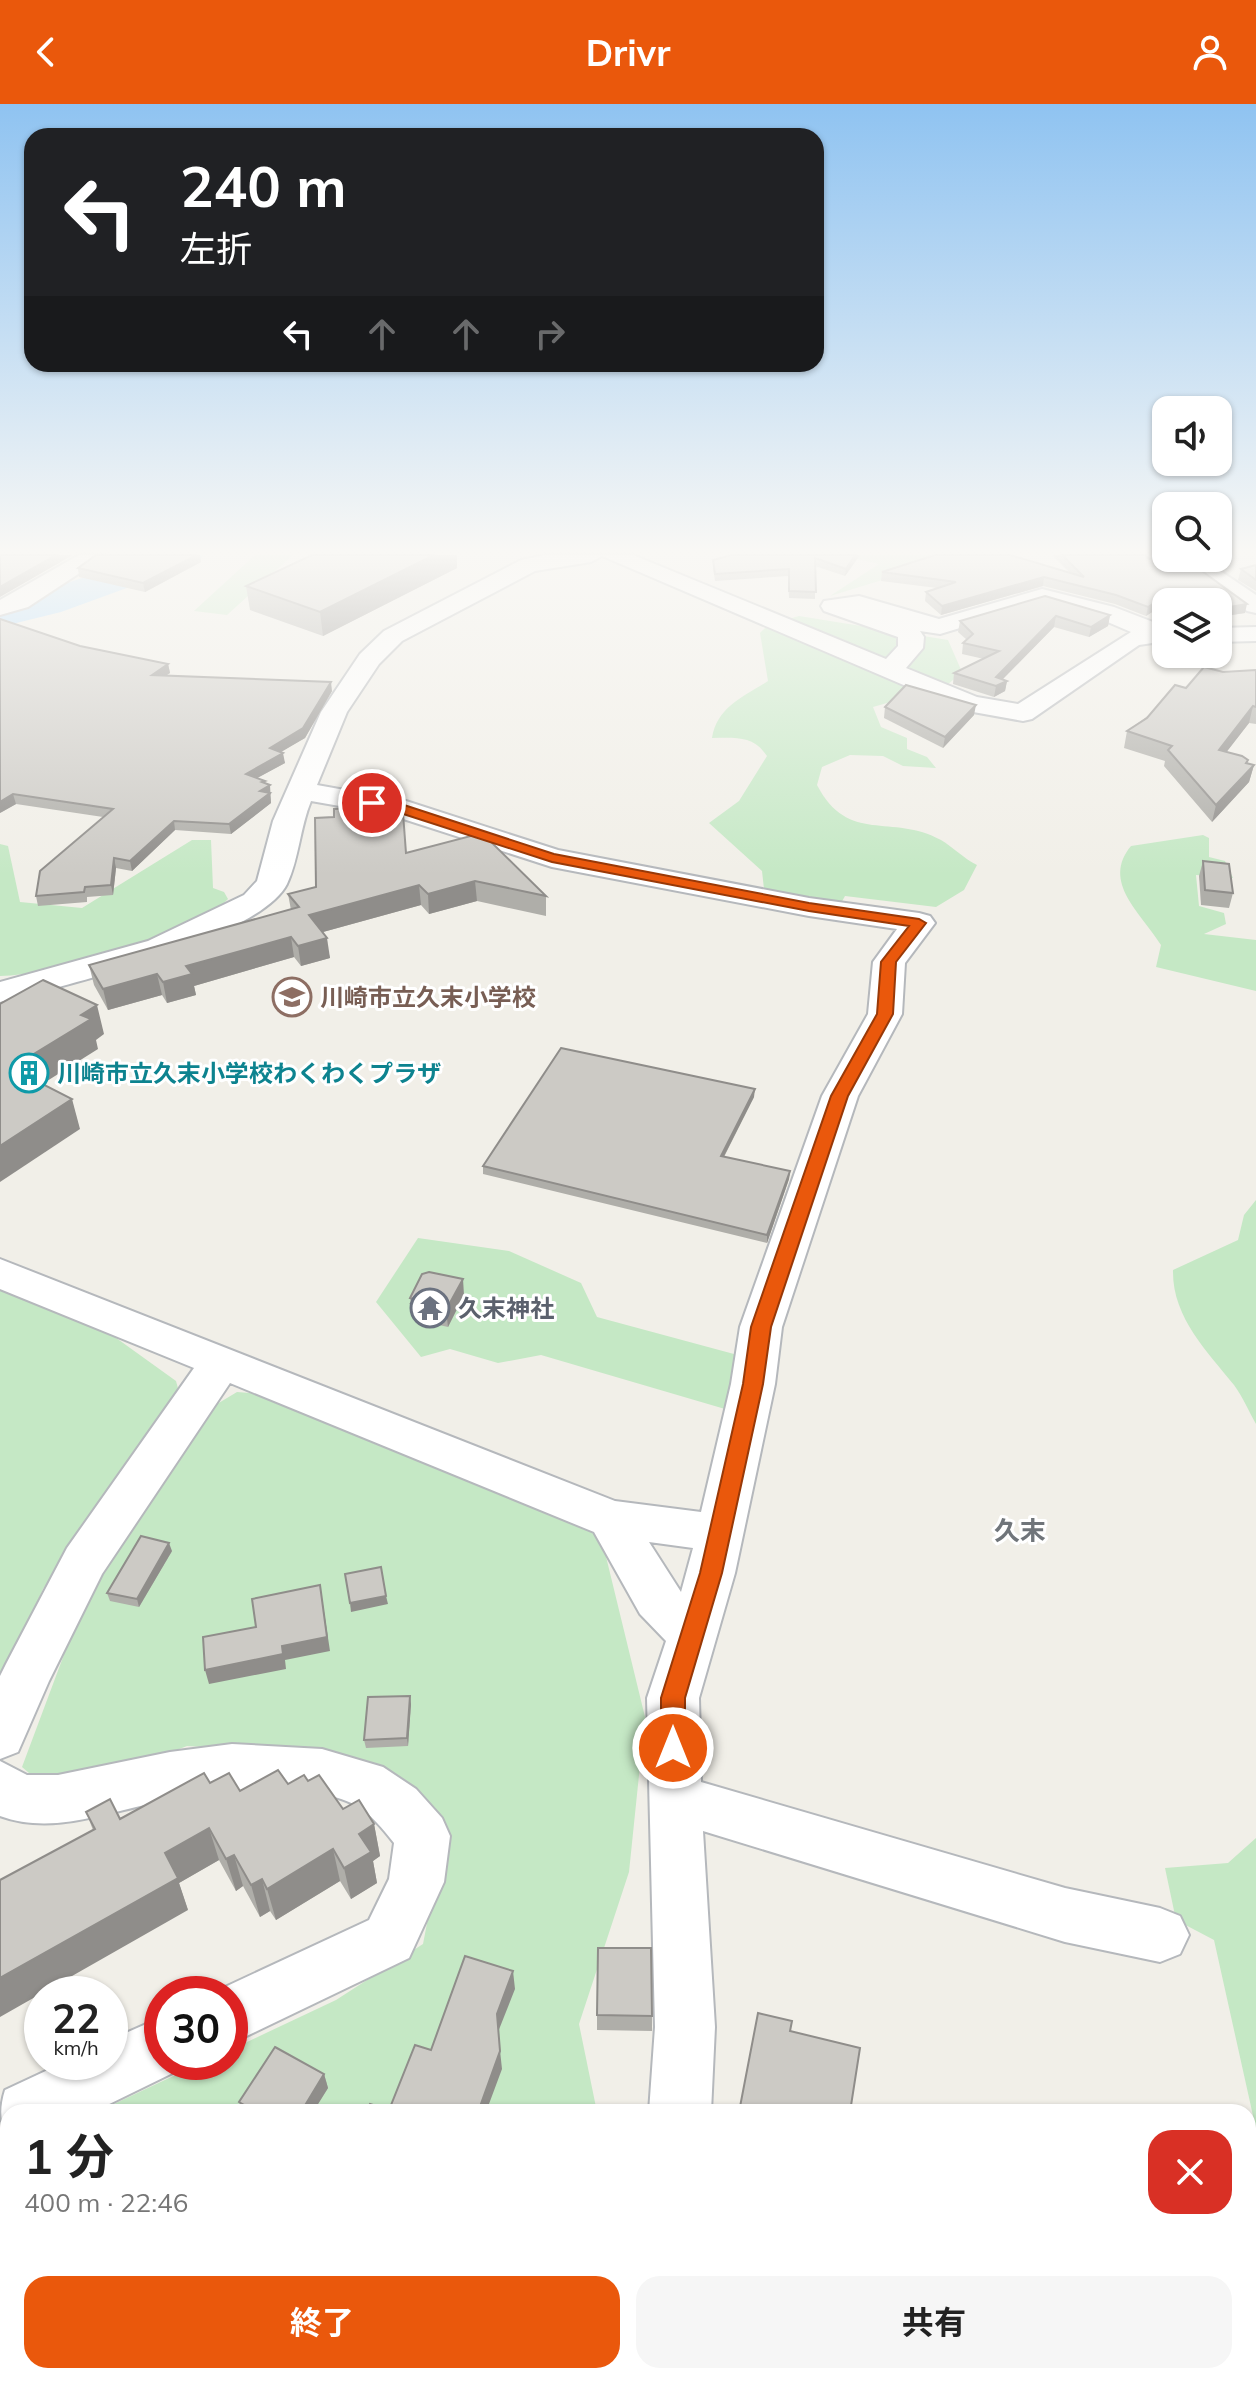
<!DOCTYPE html>
<html lang="ja">
<head>
<meta charset="utf-8">
<style>
	:root { --surface:#fff; --page:#f6f6f6; --text:#222; --muted:#767676; --accent:#ea580c }
	body { margin:0; font-family:Mulish,"Noto Sans JP",sans-serif; background:var(--page); color:var(--text); height:100vh; display:flex; flex-direction:column; font-size:30px; white-space:nowrap }
	* { box-sizing:border-box; margin:0 }
	p { font-size:26px; color:var(--muted) }
	.icon { flex:none; width:44px; height:44px; fill:none; stroke:currentColor; stroke-width:2; stroke-linecap:round; stroke-linejoin:round }
	.map { position:relative; flex:1; overflow:hidden }
	.panel { position:absolute; left:0px; top:2000px; width:1256px; height:280px; display:flex; flex-direction:column; background:var(--surface); border-radius:24px 24px 0 0; box-shadow:0 2px 6px #0004 }
	.panel>* { flex:none }
	.top-card { position:absolute; left:24px; top:24px; width:800px; height:244px; border-radius:24px; box-shadow:0 2px 6px #0004; background:#202124; color:#fff; overflow:hidden }
	.tools { position:absolute; left:1152px; top:292px; display:grid; gap:16px }
	.tools a { display:grid; place-items:center; width:80px; height:80px; border-radius:16px; background:var(--surface); box-shadow:0 2px 6px #0004; font-size:40px }
	.speed { position:absolute; left:24px; top:1872px; display:flex; gap:16px; font-size:40px; font-weight:700; text-align:center }
	.speed>* { display:grid; place-content:center; width:104px; height:104px; border-radius:50%; background:var(--surface); box-shadow:0 2px 6px #0004; line-height:1 }
	.speed small { font-size:20px; font-weight:400 }
	.speed .limit { border:12px solid #d22; background:#fff; color:#111 }
	.pin { position:absolute; display:grid; place-items:center; width:68px; height:68px; color:#fff; margin:-34px; border:4px solid #fff; border-radius:50%; box-shadow:0 2px 8px #0007 }
	.me { position:absolute; width:88px; margin:-44px; rotate:0deg; stroke-linejoin:round; filter:drop-shadow(0 0 6px #0008) }
	.turn { display:flex; align-items:center; gap:28px; height:168px; padding:0 24px; font-size:36px }
	.turn .icon { width:104px; height:104px; stroke-width:2.5 }
	.turn b { display:block; font-size:56px; line-height:68px }
	.lanes { display:flex; align-items:center; height:76px; padding:0 24px; background:#0003; justify-content:center; gap:40px; direction:ltr }
	.lanes .off { opacity:.35 }
	.round { display:grid; place-items:center; flex:none; width:84px; height:84px; border-radius:24px; background:var(--page) }
	.overview { display:flex; align-items:center; justify-content:space-between; height:136px; padding:0 24px }
	h1 { font-size:48px; font-weight:700; line-height:60px }
	.cta { display:flex; gap:16px; margin-top:auto; padding:16px 24px }
	.cta a { flex:1; height:92px; border-radius:24px; background:var(--accent); color:#fff; font-size:32px; font-weight:700; line-height:92px; text-align:center }
	.cta a+a { background:var(--page); color:var(--text) }
	header { display:flex; justify-content:space-between; align-items:center; height:104px; padding:0 24px; background:var(--accent); color:#fff; font-size:36px; font-weight:700 }
	.map>svg:first-child { display:block }
	.green { fill:#c5e8c5 }
	.lines { fill:none; stroke-linecap:round; stroke-linejoin:round }
	.river { fill:#aadaff; fill-rule:evenodd }
	.minor-casing { stroke:#b5b8bc; stroke-width:4 }
	.minor { fill:#fff; fill-rule:evenodd }
	.wall { fill:#afaea9 }
	.shaded-wall { fill:#8f8d8a }
	.building { fill:#cccac5; stroke:#8f8d8a; stroke-width:2 }
	.route { fill:#ea580c; stroke:#983908; stroke-width:2 }
	.labels { text-anchor:middle; dominant-baseline:central; stroke-width:6; stroke-linejoin:round; paint-order:stroke }
	.education-label { font-size:24px; font-weight:bold; fill:#785e54; stroke:#fff; text-anchor:start }
	.culture-label { font-size:24px; font-weight:bold; fill:#0d838f; stroke:#fff; text-anchor:start }
	.worship-label { font-size:24px; font-weight:bold; fill:#5b616d; stroke:#fff; text-anchor:start }
	.neighbourhood-label { font-size:26px; font-weight:bold; fill:#70757a; stroke:#fff }
</style>
</head>
<body>
<header><svg class="icon" aria-label="back" viewBox="0 0 24 24"><path d="M15 5l-7 7 7 7"/></svg>Drivr<svg class="icon" aria-label="person" viewBox="0 0 24 24"><circle cx="12" cy="8" r="4"/><path d="M4 21q1-7 8-7t8 7"/></svg></header>
<div class="map">
<svg width="1256" height="2280" viewBox="0 0 1256 2280">
	<rect width="100%" height="100%" fill="#f1efe8"/>
	<g class="green">
		<path d="M255,451H293L227,511L194,507Z"/>
		<path d="M840,451H964L830,492L879,460Z"/>
		<path d="M799,512L948,536L962,568L946,582L873,603L881,623L907,634V645L927,653L936,664L903,662L883,652L850,651L822,663L817,681C848,741 892,709 941,736C953,743 963,754 977,761L964,786L936,803L845,792L840,801L764,785L762,767L709,719L739,697L767,652C753,631 735,634 712,634C717,603 743,593 768,577L760,529L768,521Z"/>
		<path d="M1203,731L1209,734V753L1225,757L1233,774L1196,771L1199,802L1224,809L1226,820L1204,830L1256,836V887L1156,863L1161,841C1141,809 1101,778 1131,742Z"/>
		<path d="M192,736H211L213,784L224,788L228,795C191,834 54,871 0,872V740L8,742L20,798L82,804Z"/>
		<path d="M1256,1096V1320C1249,1308 1243,1293 1234,1281C1207,1247 1172,1213 1173,1166L1238,1136L1244,1111Z"/>
		<path d="M418,1134L509,1147L581,1179L597,1213L745,1253L725,1305L541,1251L498,1259L450,1245L421,1253L376,1198Z"/>
		<path d="M0,1181L112,1231L176,1277L179,1288L43,1485L0,1579Z"/>
		<path d="M237,1288L262,1290L601,1432L645,1613L629,1768L579,1920L597,2008H97L203,1958H230V1946L336,1896L423,1840L445,1726L412,1682L341,1651L187,1642L161,1652L36,1675L22,1663L87,1489L217,1300Z"/>
		<path d="M1256,1734V2025L1214,1836L1176,1816L1165,1764L1228,1759Z"/>
		<path d="M1256,2037V2280H1184L1186,2272H1248V2064Z"/>
		<path d="M8,2050V2230L0,2227V2053Z"/>
		<path d="M112,2272H578L573,2280H132Z"/>
	</g>
	<g class="lines">
		<path class="river" d="M152,451H203L198,458L61,508L0,523V501Z"/>
		<defs>
			<g id="minor">
				<path d="M79,451H107L28,503L0,511V496Z"/>
				<path d="M545,451H633L886,555L898,542V533L824,507L821,502L824,497L859,492L939,515L1042,485L1114,503L1166,523V537L1139,541L1032,615L1023,617L962,606L602,452L591,458L535,467L402,537L379,560L347,608L317,681L406,697L558,746L809,794L919,809L930,812L935,819L905,859L902,910L858,992L782,1223L775,1280L735,1469L699,1594L701,1678L1065,1784L1160,1804L1180,1812L1189,1831L1180,1850L1160,1858L1065,1838L703,1727L715,1923L711,2008H649L655,1923L647,1594L666,1537L640,1510L594,1428L230,1279L102,1470L49,1577L18,1648L0,1655V1572L6,1560L67,1444L194,1264L0,1185V1155L615,1397L701,1408L731,1280L740,1223L822,992L868,910L873,858L897,825L809,812L552,763L391,711L311,697C300,723 299,755 287,780C259,835 61,883 0,898V878L148,837L244,791L257,777L273,717L321,608L360,550L384,527L521,456ZM1043,499L1096,513L1131,528L1018,600L977,593L906,564L923,544L924,533L920,527L940,530ZM649,1438L693,1444L681,1488Z"/>
				<path d="M1175,454H1201L1256,491V509L1247,507Z"/>
				<path d="M1256,523V537L1218,538V524Z"/>
				<path d="M232,1640L322,1645L383,1663L416,1685L442,1714L450,1732L444,1778L409,1854L230,1940V1890H210L369,1816L389,1775L394,1739C383,1725 371,1710 355,1701C306,1675 202,1687 149,1700C100,1711 49,1730 0,1712V1657L27,1671H58L170,1648Z"/>
				<path d="M162,1913V1958H186L183,1964L93,2008H8V2031L5,2030C0,2014 0,2002 5,1986L65,1958H110V1936Z"/>
				<path d="M573,2272H681L679,2280H570Z"/>
			</g>
		</defs>
		<use href="#minor" class="minor-casing"/>
		<use href="#minor" class="minor"/>
	</g>
	<g class="wall">
		<path d="M860,451L845,472L815,462V495L789,494L788,472L715,477L713,463V456Z"/>
		<path d="M1052,451H1145L1245,509L1218,513V498H1166L1146,512L1115,500L1043,482L941,511L925,497L926,488L937,484L881,477L882,468L1070,469Z"/>
		<path d="M201,458L145,488L79,473L78,464Z"/>
		<path d="M1256,461V487L1238,476L1241,465Z"/>
		<path d="M457,464L323,532L250,506L246,482Z"/>
		<path d="M1045,492L1110,511L1108,522L1089,533L1054,523L1003,575L1007,577L1005,587L994,593L953,580L954,569L984,555L962,550L963,539L967,536L958,528L960,517Z"/>
		<path d="M80,542L168,560L170,569L166,571L332,587L305,634L280,648L285,659L257,674L266,679L271,690L270,691L271,699L231,730L175,726L132,767L116,764L113,791L87,793V798L38,802L36,792L103,713L16,700L0,709Z"/>
		<path d="M1256,566V620L1249,619L1226,648L1247,659L1254,661L1249,678L1212,718L1164,662L1165,657L1124,644L1127,627L1186,584L1223,568Z"/>
		<path d="M885,603L974,611L943,644L884,614Z"/>
		<path d="M374,711L406,749L546,792V812L477,797L429,810L421,801L323,828L330,854L301,862L294,853L194,882L196,891L167,899L162,891L108,906L94,881L89,861L291,806L288,790L316,783Z"/>
		<path d="M1203,757L1233,789L1229,804L1201,801L1199,772Z"/>
		<path d="M754,993L724,1053L790,1067L789,1075L767,1139L483,1070V1062Z"/>
		<path d="M464,1191L448,1223L413,1215L410,1194Z"/>
		<path d="M172,1447L139,1503L110,1497L107,1489Z"/>
		<path d="M411,1600L408,1642L366,1644L364,1636Z"/>
		<path d="M308,1677L343,1705L374,1720L380,1752L373,1757L377,1779L351,1795L340,1777L276,1816L270,1807L260,1813L243,1782L236,1787L219,1756L179,1779L188,1806L93,1726L86,1708L120,1715L210,1679L240,1687Z"/>
		<path d="M597,1911L652,1912V1927L597,1926Z"/>
		<path d="M324,1970L328,1984L313,2008H243L239,1998Z"/>
	</g>
	<g class="shaded-wall">
		<path d="M56,451H73L0,493V483Z"/>
		<path d="M197,451H200L201,458L145,488L143,479Z"/>
		<path d="M434,451H457V464L323,532L320,508Z"/>
		<path d="M855,451H860L845,472L846,465Z"/>
		<path d="M1044,473L1043,482L941,511L942,502Z"/>
		<path d="M1198,493L1197,498H1166V505L1154,507L1146,512L1148,503L1156,498Z"/>
		<path d="M1247,500L1245,509L1218,513V505Z"/>
		<path d="M1110,511L1108,522L1089,533L1091,523Z"/>
		<path d="M1056,512L1054,523L995,583L996,573Z"/>
		<path d="M168,560L170,569L153,580L152,571Z"/>
		<path d="M1007,577L1005,587L994,593L996,582Z"/>
		<path d="M331,578L332,587L305,634L271,654L270,644Z"/>
		<path d="M976,601L974,611L943,644L945,633Z"/>
		<path d="M1253,602L1249,619L1215,663L1219,646Z"/>
		<path d="M283,649L285,659L248,679L246,670Z"/>
		<path d="M1248,656L1244,672L1254,661L1249,678L1212,718L1216,701Z"/>
		<path d="M265,677L266,683L270,681L271,699L231,730L229,720L260,687L262,678Z"/>
		<path d="M13,690L16,700L0,709V698Z"/>
		<path d="M174,717L175,726L132,767L130,757Z"/>
		<path d="M114,754L116,764L113,791L111,781Z"/>
		<path d="M475,777L477,797L429,810L428,790Z"/>
		<path d="M419,781L421,801L312,831L309,811Z"/>
		<path d="M291,833L294,853L194,882L196,891L167,899L163,878L186,862Z"/>
		<path d="M327,834L330,854L301,862L298,842Z"/>
		<path d="M157,870L162,891L108,906L103,885Z"/>
		<path d="M97,901L104,930L96,936L98,945L20,994L11,964L81,911Z"/>
		<path d="M755,985L754,993L720,1060L721,1052Z"/>
		<path d="M72,995L80,1025L0,1078V1042Z"/>
		<path d="M790,1067L789,1075L767,1139V1131Z"/>
		<path d="M463,1175L464,1191L448,1223L446,1206Z"/>
		<path d="M169,1439L172,1447L139,1503L137,1495Z"/>
		<path d="M320,1481L330,1547L285,1556L286,1565L209,1580L205,1566L282,1542Z"/>
		<path d="M386,1492L388,1500L351,1508L350,1499Z"/>
		<path d="M410,1592L411,1600L408,1642L407,1634Z"/>
		<path d="M374,1720L380,1752L373,1757L377,1779L351,1795L344,1764L359,1730Z"/>
		<path d="M209,1724L219,1756L179,1779L188,1806L0,1913V1874L165,1749Z"/>
		<path d="M333,1745L340,1777L276,1816L267,1785Z"/>
		<path d="M234,1751L243,1782L236,1787L226,1755Z"/>
		<path d="M262,1775L270,1807L260,1813L251,1781Z"/>
		<path d="M513,1867L515,1885L498,1928L502,1965L486,2008H478L497,1910Z"/>
		<path d="M324,1970L328,1984L313,2008H301Z"/>
	</g>
	<g class="building">
		<path d="M0,451H56L0,483Z"/>
		<path d="M96,451H197L143,479L78,464Z"/>
		<path d="M312,451H434L320,508L246,482Z"/>
		<path d="M732,451H855L846,465L815,454L816,488L789,487V465L715,470L713,456Z"/>
		<path d="M935,451H1010L1084,473L1062,451H1145L1149,455L1166,453V454H1184L1247,500L1218,505V498H1206L1198,493L1156,498L1148,503L1116,491L1044,473L942,502L926,488L956,478L882,468Z"/>
		<path d="M1256,461V476L1241,465Z"/>
		<path d="M1045,492L1110,511L1091,523L1056,512L996,573L1007,577L996,582L954,569L999,547L963,539L973,530L960,517Z"/>
		<path d="M0,515L80,542L168,560L152,571L331,578L303,624L270,644L283,649L246,670L265,677L262,678L270,681L260,687L270,689L229,720L174,717L130,757L114,754L111,781L85,783L84,788L36,792L40,767L113,705L13,690L0,698Z"/>
		<path d="M1204,563L1223,568L1256,566V603L1253,602L1219,646L1242,652L1248,656L1246,659L1254,661L1216,701L1168,646L1172,642L1127,627L1147,614L1175,581L1186,584Z"/>
		<path d="M906,581L976,601L945,633L885,603Z"/>
		<path d="M373,703V711L403,709L406,749L482,729L546,792L475,777L428,790L419,781L309,811L327,834L298,842L291,833L186,862L192,870L163,878L157,870L103,885L89,861L299,803L288,790L316,783L315,714L334,713V705Z"/>
		<path d="M1203,757L1229,760L1233,789L1205,786Z"/>
		<path d="M43,876L97,901L81,911L91,915L11,964L72,995L0,1042V900Z"/>
		<path d="M561,944L755,985L721,1052L790,1067L767,1131L483,1062Z"/>
		<path d="M429,1168L463,1175L446,1206L411,1199L414,1195L410,1194L422,1170Z"/>
		<path d="M141,1432L169,1439L137,1495L107,1489Z"/>
		<path d="M381,1463L386,1492L350,1499L345,1470Z"/>
		<path d="M320,1481L327,1533L282,1542L283,1550L205,1566L203,1533L256,1523L252,1495Z"/>
		<path d="M410,1592L407,1634L364,1636L368,1593Z"/>
		<path d="M278,1666L288,1680L304,1671L308,1677L319,1671L343,1705L359,1696L374,1720L359,1730L371,1748L344,1764L333,1745L267,1785L262,1775L251,1781L234,1751L226,1755L209,1724L165,1749L178,1774L0,1874V1776L95,1725L86,1708L110,1695L120,1715L204,1669L210,1679L229,1669L240,1687Z"/>
		<path d="M598,1844H651L652,1912L597,1911Z"/>
		<path d="M465,1852L513,1867L497,1910L500,1947L478,2008H366L370,2000L389,2006L415,1941L431,1946Z"/>
		<path d="M758,1909L792,1917L790,1927L860,1944L850,2008H739Z"/>
		<path d="M275,1943L324,1970L301,2008H256L239,1998Z"/>
		<path d="M828,2272H868L893,2279L826,2280Z"/>
	</g>
	<linearGradient id="sky" x2="0" y2="1"><stop stop-color="#8fc3f1"/><stop offset="0.58" stop-color="#f9f8f5"/><stop offset="1" stop-color="#f9f8f5" stop-opacity="0"/></linearGradient>
	<rect width="1256" height="771" fill="url(#sky)"/>
	<path class="route" d="M372,695L401,700L554,750L809,799L919,815L926,819L896,858L893,910L848,992L771,1223L763,1280L722,1469L685,1594V1644L682,1651L673,1655L665,1651L661,1644V1594L700,1469L743,1280L751,1223L831,992L877,910L881,858L909,822L809,807L552,758L394,707L368,702V696Z"/>
	<defs>
		<symbol id="school-ring" viewBox="-11 -11 22 22"><circle r="9.5" fill="#fff" stroke="#8d6e63" stroke-width="1.5"/><path d="M0-5L7-2L0 1L-7-2ZM-4 1L0 2.5L4 1V4Q0 6-4 4Z" fill="#8d6e63"/></symbol>
		<symbol id="building-ring" viewBox="-11 -11 22 22"><circle r="9.5" fill="#fff" stroke="#0f9aa8" stroke-width="1.5"/><path d="M-4-6H4V6H1V3H-1V6H-4ZM-2.5-4.3h1.7v1.8h-1.7ZM.8-4.3h1.7v1.8H.8ZM-2.5-1h1.7V.8h-1.7ZM.8-1h1.7V.8H.8Z" fill="#0f9aa8"/></symbol>
		<symbol id="temple-ring" viewBox="-11 -11 22 22"><circle r="9.5" fill="#fff" stroke="#6b7280" stroke-width="1.5"/><path d="M0-6L5-2H3V0L6.5 2.5H4V6H1.5V3h-3V6H-4V2.5H-6.5L-3 0V-2H-5Z" fill="#6b7280"/></symbol>
	</defs>
	<g fill-rule="evenodd">
		<use href="#school-ring" x="270" y="871" width="44" height="44"/>
		<use href="#building-ring" x="7" y="947" width="44" height="44"/>
		<use href="#temple-ring" x="408" y="1182" width="44" height="44"/>
	</g>
	<g class="labels">
		<g class="education-label">
			<text x="320" y="893">川崎市立久末小学校</text>
		</g>
		<g class="culture-label">
			<text x="57" y="969">川崎市立久末小学校わくわくプラザ</text>
		</g>
		<g class="worship-label">
			<text x="458" y="1204">久末神社</text>
		</g>
		<g class="neighbourhood-label">
			<text x="1020" y="1426">久末</text>
		</g>
	</g>
</svg>
<div class="tools">
<a><svg class="icon" aria-label="sound" viewBox="0 0 24 24"><path d="M4 9h4l5-4v14l-5-4H4zM17 9q2 3 0 6"/></svg></a>
<a><svg class="icon" aria-label="search" viewBox="0 0 24 24"><circle cx="10" cy="10" r="6"/><path d="M15 15l6 6"/></svg></a>
<a><svg class="icon" aria-label="layers" viewBox="0 0 24 24"><path d="M12 4l9 5-9 5-9-5zM3 14l9 5 9-5"/></svg></a>
</div>
<div class="speed"><div>22<small>km/h</small></div><div class="limit">30</div></div>
<div class="pin" style="left:372px;top:699px;background:#d93025"><svg class="icon" aria-label="arrive" viewBox="0 0 24 24"><path d="M6 21V4h12l-3 4 3 4H6"/></svg></div>
<svg class="me" style="left:673px;top:1644px" viewBox="-20 -20 40 40"><circle r="17" fill="#ea580c" stroke="#fff" stroke-width="3"/><path d="M0-11L8 9 0 5-8 9z" fill="#fff"/></svg>
<div class="top-card">
<div class="turn"><svg class="icon" aria-label="left" viewBox="0 0 24 24"><path d="M17 20v-9H6M10 6l-5 5 5 5"/></svg><div><b>240 m</b>左折</div></div>
<div class="lanes"><svg class="icon" aria-label="left" viewBox="0 0 24 24"><path d="M17 20v-9H6M10 6l-5 5 5 5"/></svg><svg class="icon off" aria-label="ahead" viewBox="0 0 24 24"><path d="M12 20V5M6 11l6-6 6 6"/></svg><svg class="icon off" aria-label="ahead" viewBox="0 0 24 24"><path d="M12 20V5M6 11l6-6 6 6"/></svg><svg class="icon off" aria-label="right" viewBox="0 0 24 24"><path d="M7 20v-9h11M14 6l5 5-5 5"/></svg></div>
</div>
<section class="panel">
<div class="overview"><div><h1>1 分</h1><p>400 m · 22:46</p></div><a class="round" style="background:#d93025;color:#fff"><svg class="icon" aria-label="close" viewBox="0 0 24 24"><path d="M6 6l12 12M18 6L6 18"/></svg></a></div>
<div class="cta"><a>終了</a><a>共有</a></div>
</section>
</div>
</body>
</html>
